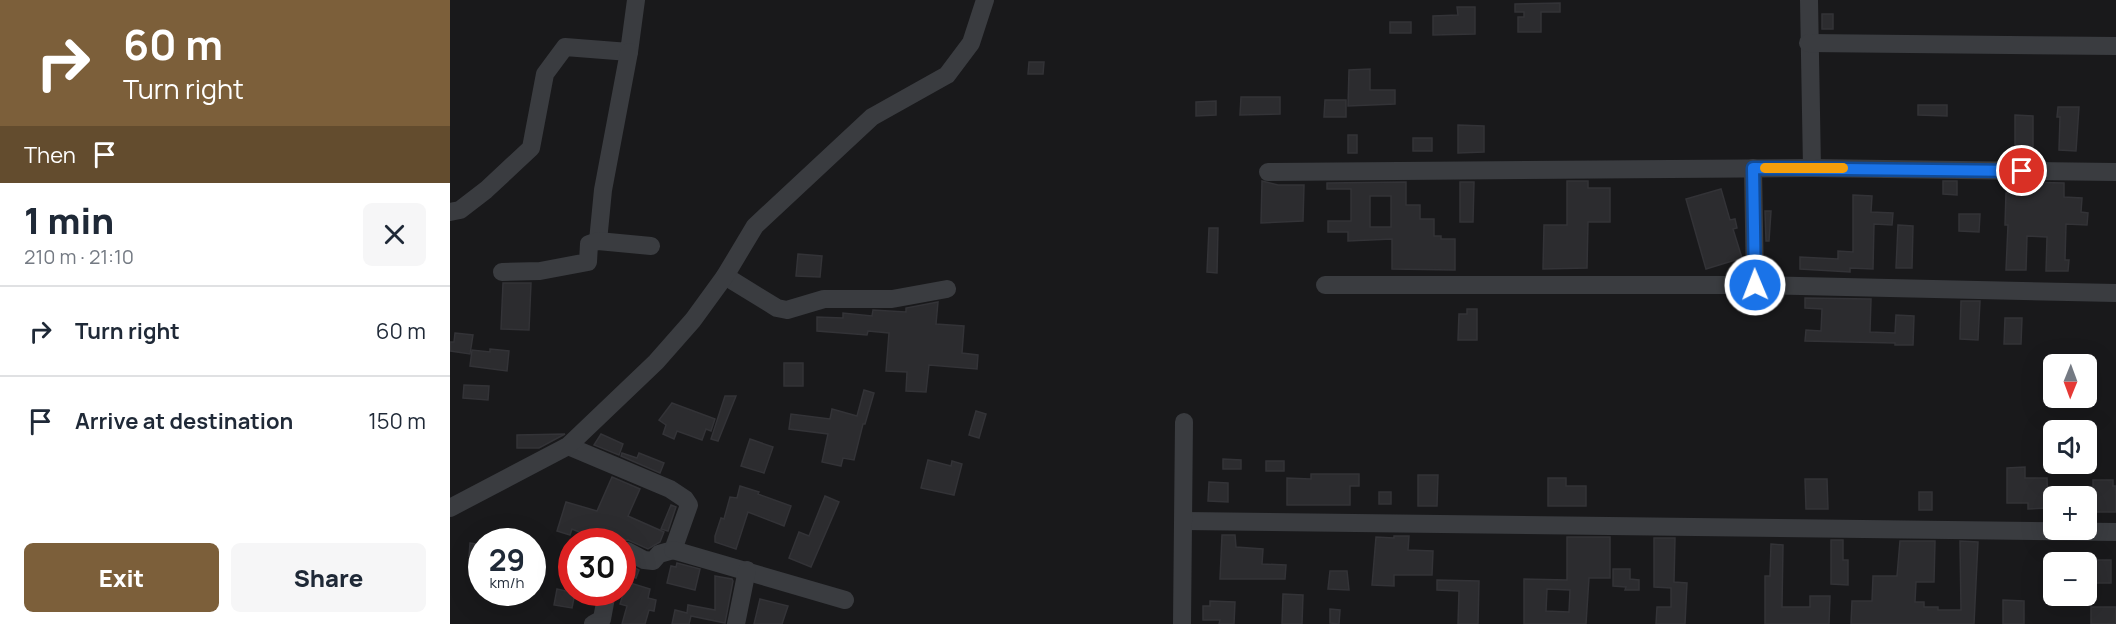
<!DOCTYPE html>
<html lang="en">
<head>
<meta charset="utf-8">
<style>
	:root { --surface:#fff; --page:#f6f6f7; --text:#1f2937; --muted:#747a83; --line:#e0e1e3; --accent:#7c5f3a }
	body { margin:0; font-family:Manrope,sans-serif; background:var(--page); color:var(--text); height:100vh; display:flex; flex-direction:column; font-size:22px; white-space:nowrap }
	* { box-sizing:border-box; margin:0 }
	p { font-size:20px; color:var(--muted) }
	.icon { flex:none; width:33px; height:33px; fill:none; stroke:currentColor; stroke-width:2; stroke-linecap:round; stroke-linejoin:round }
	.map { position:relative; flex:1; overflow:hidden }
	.drawer { display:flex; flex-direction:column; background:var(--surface); width:450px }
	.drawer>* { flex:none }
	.hud { background:#7c5f3a; color:#fff; overflow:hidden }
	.needle { width:39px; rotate:181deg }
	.controls { position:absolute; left:1593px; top:354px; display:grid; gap:12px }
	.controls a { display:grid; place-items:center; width:54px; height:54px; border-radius:9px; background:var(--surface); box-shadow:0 6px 24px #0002; font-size:30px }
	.speed { position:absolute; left:18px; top:528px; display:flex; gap:12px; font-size:30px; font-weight:700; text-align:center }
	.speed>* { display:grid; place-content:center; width:78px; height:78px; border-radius:50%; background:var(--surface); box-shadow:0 6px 24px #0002; line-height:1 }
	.speed small { font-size:15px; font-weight:400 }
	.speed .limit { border:9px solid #d22; background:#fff; color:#111 }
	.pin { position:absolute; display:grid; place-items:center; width:51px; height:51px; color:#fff; margin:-26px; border:3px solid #fff; border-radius:50%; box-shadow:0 2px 6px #0007 }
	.me { position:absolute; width:66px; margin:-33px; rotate:359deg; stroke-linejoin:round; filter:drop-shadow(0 0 4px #0008) }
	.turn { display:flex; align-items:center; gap:21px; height:126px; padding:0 24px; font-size:27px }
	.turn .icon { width:78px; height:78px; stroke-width:2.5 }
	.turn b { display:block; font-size:42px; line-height:51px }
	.then { display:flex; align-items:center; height:57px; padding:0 24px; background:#0003; gap:12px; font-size:22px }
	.round { display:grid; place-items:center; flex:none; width:63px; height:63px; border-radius:9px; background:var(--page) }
	.headline { display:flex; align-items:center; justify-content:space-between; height:102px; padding:0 24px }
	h1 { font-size:36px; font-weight:800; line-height:45px }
	.action { display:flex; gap:12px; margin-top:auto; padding:12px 24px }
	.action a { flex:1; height:69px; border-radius:9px; background:var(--accent); color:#fff; font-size:24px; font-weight:800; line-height:69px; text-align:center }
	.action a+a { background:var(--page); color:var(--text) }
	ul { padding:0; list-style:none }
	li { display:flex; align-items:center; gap:18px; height:90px; padding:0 24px; border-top:2px solid var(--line) }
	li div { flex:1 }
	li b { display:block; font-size:22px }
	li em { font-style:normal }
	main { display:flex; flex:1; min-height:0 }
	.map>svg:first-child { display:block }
	.building { fill:#2c2c2f; stroke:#333337; stroke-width:1.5; fill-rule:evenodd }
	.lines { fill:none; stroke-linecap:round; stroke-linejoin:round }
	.minor { stroke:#3a3c40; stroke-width:18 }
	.route-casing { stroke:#114b97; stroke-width:15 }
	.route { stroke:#1a73e8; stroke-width:10 }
	.slow { stroke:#f59e0b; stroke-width:10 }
</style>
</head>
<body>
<main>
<section class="drawer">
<div class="hud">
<div class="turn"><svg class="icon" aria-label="right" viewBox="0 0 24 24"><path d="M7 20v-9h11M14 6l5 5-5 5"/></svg><div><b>60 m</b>Turn right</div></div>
<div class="then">Then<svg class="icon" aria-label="arrive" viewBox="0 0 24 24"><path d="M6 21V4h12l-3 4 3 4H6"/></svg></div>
</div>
<div class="headline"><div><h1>1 min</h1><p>210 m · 21:10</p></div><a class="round"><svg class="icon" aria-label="close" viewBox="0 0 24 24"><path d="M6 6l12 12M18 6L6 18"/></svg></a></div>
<ul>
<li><svg class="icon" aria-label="right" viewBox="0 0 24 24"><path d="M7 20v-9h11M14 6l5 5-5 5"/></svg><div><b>Turn right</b></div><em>60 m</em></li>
<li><svg class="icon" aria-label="arrive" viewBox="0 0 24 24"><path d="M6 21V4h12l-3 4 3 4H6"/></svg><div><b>Arrive at destination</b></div><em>150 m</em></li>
</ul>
<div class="action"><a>Exit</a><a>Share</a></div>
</section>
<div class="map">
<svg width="1666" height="624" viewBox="0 0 1666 624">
	<rect width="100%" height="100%" fill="#19191b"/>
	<g class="building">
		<path d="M1110,3V12H1091V32H1068V17H1074V12H1065V4Z"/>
		<path d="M1007,7H1025V34L983,35V16L1008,15Z"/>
		<rect x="1372" y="14" width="11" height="15"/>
		<rect x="940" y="22" width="21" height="11"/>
		<path d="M579,62H594L593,74H578Z"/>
		<path d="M920,69V90H945V104L898,106L899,70Z"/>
		<path d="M791,97H830V114L790,115Z"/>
		<path d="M875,100H896V117H874Z"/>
		<path d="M766,101V115L746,116V102Z"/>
		<path d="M1468,105H1497V116L1468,115Z"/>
		<path d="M1608,107H1629L1626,151L1609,150L1610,117H1607Z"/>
		<path d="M1565,115L1583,116V151H1565Z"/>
		<path d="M1008,125L1034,126V152L1008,153Z"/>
		<rect x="898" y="135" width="9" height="18"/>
		<rect x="963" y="138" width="19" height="13"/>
		<path d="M812,181L828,185H854L853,221L811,223Z"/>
		<path d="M1117,181H1138V188H1160V222H1138L1137,268L1093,269L1094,225H1117Z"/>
		<path d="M1493,181H1507V195L1493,194Z"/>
		<path d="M956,182V205H970V219H984V236H991V239H1005V270L942,269V239L898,241V232H878V221H901V189H877V183ZM920,196H941V227H920Z"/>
		<path d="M1010,182H1024L1023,222H1010Z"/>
		<path d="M1576,182L1614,183V197L1632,198L1631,212L1638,213L1637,225L1616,224L1615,260H1619L1618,271H1596L1597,237L1577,236L1576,270H1556L1558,225H1555L1556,193H1575Z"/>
		<path d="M1271,189L1280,220L1285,219L1287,228L1283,229L1292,258L1256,269L1236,199Z"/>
		<path d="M1403,195L1422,196L1421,212L1443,213L1442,225L1424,224L1423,269L1400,268V272L1350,269V257L1388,259V251L1403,252Z"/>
		<path d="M1315,211H1321L1319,241H1316Z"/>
		<path d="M1509,214H1530L1529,232L1509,231Z"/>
		<path d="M1448,225L1463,226L1462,268H1446Z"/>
		<path d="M759,228H768L767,273L757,272Z"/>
		<path d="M348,254L372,256L370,277L346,276Z"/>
		<path d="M53,283H81L79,330L51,329Z"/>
		<path d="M1355,298L1421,299L1420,332L1445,333L1446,315L1464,316L1463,345H1445V343L1355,341L1356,330L1371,331L1372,309L1355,308Z"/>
		<path d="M1511,301H1530L1528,340L1510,339Z"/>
		<path d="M488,302L486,324L514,326L512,353L528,355L527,369L479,365L476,392L456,391L457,372L436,371L439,333L418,331L417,335L367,331V317L393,318V313L422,316L423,310L456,312V308Z"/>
		<path d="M1017,309H1027V340H1008L1009,314H1017Z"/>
		<path d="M1555,318H1572L1571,344H1554Z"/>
		<path d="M5,333L23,335L20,354L0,351V342H4Z"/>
		<path d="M40,349L59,351L57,371L20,366L22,350L40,352Z"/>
		<rect x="334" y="363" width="19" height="23"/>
		<path d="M14,385L39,386L38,400L13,398Z"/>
		<path d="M414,390L424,393L415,424H413L404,460L393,458L391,466L372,462L378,434L339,429L341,414L380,419L382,409L407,416Z"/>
		<path d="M275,396H286L268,441L261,439Z"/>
		<path d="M222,403L265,419L261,431L256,429L252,440L227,431L224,439L213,434L216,425L209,420Z"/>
		<path d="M526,411L536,414L529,438L519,435Z"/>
		<path d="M115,434L89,448H67V435Z"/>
		<path d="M151,434L173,444L169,455L144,445Z"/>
		<path d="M300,439L323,447L314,473L291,466Z"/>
		<path d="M172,453L187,458L189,453L214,463L210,473L171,456Z"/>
		<path d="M773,459L791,460V469H773Z"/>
		<path d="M478,460L501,466L502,461L512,464L504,495L471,488Z"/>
		<rect x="816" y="461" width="18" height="10"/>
		<path d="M1575,467V478H1597L1598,508L1578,509V503H1557V468Z"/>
		<path d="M861,474H909V486H900V505H837V478L861,479Z"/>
		<path d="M968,475H988L987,506H968Z"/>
		<path d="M162,477L190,489L178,516L214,532L210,542L198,549L178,540L153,542L122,529L120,535L107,531L116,502L147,511Z"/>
		<path d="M1098,478H1116V486H1136V506H1098Z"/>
		<path d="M1355,479H1377L1378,509H1356Z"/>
		<path d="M1643,480H1663V486H1666V512H1643Z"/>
		<path d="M759,482L778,483V502L758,501Z"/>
		<path d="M290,486L309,492L308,494L341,506L334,526L298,512L286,549L265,542V536L271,518L274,519L280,497L287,498Z"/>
		<rect x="929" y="492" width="12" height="12"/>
		<rect x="1469" y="492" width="13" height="18"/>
		<path d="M375,496L389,502L361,567L339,558L349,532L359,536Z"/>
		<path d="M221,505L226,507L218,531L211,529Z"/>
		<path d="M772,535H785L786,547L813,549L812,564L836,565L835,579H770Z"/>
		<path d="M944,536H959L958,550L983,551L982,575H944V586L922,585L926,537L944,538Z"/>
		<path d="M1117,537H1160V578H1139L1136,624H1074V579L1117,580ZM1097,589L1120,590L1119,612L1096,611Z"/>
		<path d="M1204,538H1225L1224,582L1237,583L1235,624H1206L1207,607H1221V588L1204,587Z"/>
		<path d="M1381,540H1393V560H1398V585L1381,584Z"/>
		<path d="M1450,541H1485L1484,582H1466L1465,602H1474V607H1488V610H1511L1510,541L1528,542L1524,624H1401L1402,601H1422L1423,576H1447Z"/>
		<path d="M20,543L32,545V557L19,556Z"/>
		<path d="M1321,544L1333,545L1332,607H1360V596H1380L1379,624H1315V576H1320Z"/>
		<path d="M1641,560H1661V583H1640Z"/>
		<path d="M176,563L189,570L186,578L172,574V564Z"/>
		<path d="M227,563L250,569L245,590L217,583L221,566L226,567Z"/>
		<path d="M1163,569H1180V579L1189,580V590H1175L1176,587L1163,586Z"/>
		<path d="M880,571H897L899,590L878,589Z"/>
		<path d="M265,576L282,579L283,581L275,623L241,616L239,624H222L225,610L237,613L238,605L265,610Z"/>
		<path d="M987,580L1029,581L1028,624H1008L1009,591L987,590Z"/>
		<path d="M177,582L200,589L198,598L206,600L204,611L199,610L195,624H172L177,606L170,604Z"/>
		<path d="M107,589L125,593L122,608L104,605Z"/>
		<path d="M833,594L853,595L852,624H832Z"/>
		<path d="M310,599L338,606L332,624H304Z"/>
		<path d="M1553,600L1574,601V624H1553Z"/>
		<path d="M760,601L785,602L784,624H769L770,620H753V606H760Z"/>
		<rect x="1641" y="607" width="25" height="17"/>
		<path d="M880,609L890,610L889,624L880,623Z"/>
	</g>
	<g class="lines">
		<g class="minor">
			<path d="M1359,0L1362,168"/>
			<path d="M1358,43L1666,46"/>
			<path d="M1303,168L1305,285"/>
			<path d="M818,172L1362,168L1666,172"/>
			<path d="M0,212L10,210L36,190L81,148L95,74L115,47L179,52L186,0"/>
			<path d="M148,241L153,190L179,52"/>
			<path d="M52,272L90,271L138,262L139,244L148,241L201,246"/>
			<path d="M275,276L327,308L337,310L374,299H442L497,289"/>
			<path d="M875,285H1305L1666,293"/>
			<path d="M118,446L220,489L235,499L239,505L223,550L209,554L203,561L194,560L177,551L172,553"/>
			<path d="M0,508L118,446L206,362L243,320L275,276L305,226L422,117L497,75L521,43L535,0"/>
			<path d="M734,521L1666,532"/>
			<path d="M223,550L395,600"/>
			<path d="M143,624L152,619L157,592"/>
			<path d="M286,624L297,570"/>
			<path d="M732,624L734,422"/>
		</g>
	</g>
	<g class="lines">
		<defs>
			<path id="route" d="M1305,285L1303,168L1572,171"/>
		</defs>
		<use href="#route" class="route-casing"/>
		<use href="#route" class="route"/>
		<path class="slow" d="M1315,168H1393"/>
	</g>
</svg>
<div class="controls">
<a><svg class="needle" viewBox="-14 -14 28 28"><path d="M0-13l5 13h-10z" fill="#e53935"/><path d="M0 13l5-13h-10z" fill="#747a83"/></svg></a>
<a><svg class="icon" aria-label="sound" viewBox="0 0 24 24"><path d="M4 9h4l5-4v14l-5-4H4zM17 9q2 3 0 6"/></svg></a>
<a>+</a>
<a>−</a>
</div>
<div class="speed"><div>29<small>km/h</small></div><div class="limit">30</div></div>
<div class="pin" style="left:1572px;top:171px;background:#d93025"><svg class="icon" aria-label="arrive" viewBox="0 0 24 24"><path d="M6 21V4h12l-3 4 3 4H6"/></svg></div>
<svg class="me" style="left:1305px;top:285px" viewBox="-20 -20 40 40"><circle r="17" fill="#1a73e8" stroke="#fff" stroke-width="3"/><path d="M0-11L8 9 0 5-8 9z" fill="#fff"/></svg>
</div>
</main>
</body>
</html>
